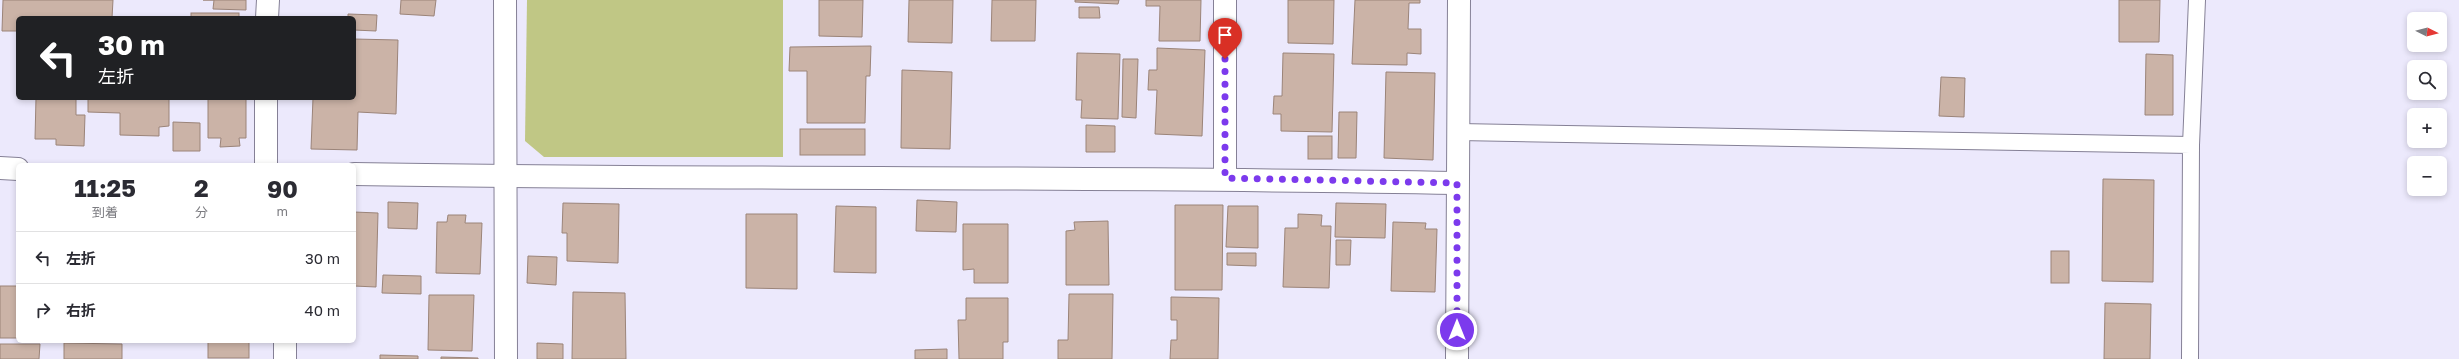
<!DOCTYPE html>
<html lang="ja">
<head>
<meta charset="utf-8">
<style>
	:root { --surface:#fff; --page:#f7f7f7; --text:#2b2b33; --muted:#7c7c81; --line:#e1e1e2 }
	body { margin:0; font-family:"Golos Text","Noto Sans JP",sans-serif; background:var(--page); color:var(--text); height:100vh; display:flex; flex-direction:column; font-size:15px; white-space:nowrap }
	* { box-sizing:border-box; margin:0 }
	p { font-size:13px; color:var(--muted) }
	.icon { flex:none; width:22px; height:22px; fill:none; stroke:currentColor; stroke-width:2; stroke-linecap:round; stroke-linejoin:round }
	.map { position:relative; flex:1; overflow:hidden }
	.side { position:absolute; left:16px; top:163px; width:340px; height:180px; display:flex; flex-direction:column; background:var(--surface); border-radius:6px; box-shadow:0 2px 6px #0003 }
	.side>* { flex:none }
	.guide { position:absolute; left:16px; top:16px; width:340px; height:84px; border-radius:6px; box-shadow:0 2px 6px #0003; background:#202124; color:#fff; overflow:hidden }
	.needle { width:26px; rotate:96deg }
	.fabs { position:absolute; left:2407px; top:12px; display:grid; gap:8px }
	.fabs a { display:grid; place-items:center; width:40px; height:40px; border-radius:6px; background:var(--surface); box-shadow:0 2px 6px #0003; font-size:20px }
	.pin { position:absolute; display:grid; place-items:center; width:34px; height:34px; color:#fff; margin:-41px -17px; border-radius:50% 50% 50% 0; rotate:-45deg; box-shadow:0 0 4px #0007 }
	.pin .icon { rotate:45deg }
	.me { position:absolute; width:44px; margin:-22px; rotate:0deg; stroke-linejoin:round; filter:drop-shadow(0 0 3px #0008) }
	.turn { display:flex; align-items:center; gap:14px; height:84px; padding:0 16px; font-size:18px }
	.turn .icon { width:52px; height:52px; stroke-width:2.5 }
	.turn b { display:block; font-size:28px; line-height:34px }
	.eta { display:flex; justify-content:space-evenly; align-items:center; height:68px; text-align:center }
	.eta b { font-size:24px; font-weight:700; line-height:28px }
	ul { padding:0; list-style:none }
	li { display:flex; align-items:center; gap:12px; height:52px; padding:0 16px; border-top:1px solid var(--line) }
	li div { flex:1 }
	li b { display:block; font-size:15px }
	li em { font-style:normal }
	.map>svg:first-child { display:block }
	.green { fill:#c0c785 }
	.building { fill:#cbb3a7; stroke:#9b8479 }
	.lines { fill:none; stroke-linecap:round; stroke-linejoin:round }
	.lane-casing { stroke:#858096; stroke-width:18 }
	.street-casing { stroke:#858096; stroke-width:24 }
	.lane { stroke:#fff; stroke-width:16 }
	.street { stroke:#fff; stroke-width:22 }
	.route { stroke:#7c3aed; stroke-width:7; stroke-dasharray:0 12.6 }
</style>
</head>
<body>
<div class="map">
<svg width="2459" height="359" viewBox="0 0 2459 359">
	<rect width="100%" height="100%" fill="#ece9fc"/>
	<path class="green" d="M527,0H783V157H544L525,141Z"/>
	<g class="building">
		<path d="M3,0H113L112,18H18V31H2Z"/>
		<path d="M203,0H246V10L213,9L214,0Z"/>
		<path d="M401,0H436L434,16L400,14Z"/>
		<path d="M819,0H863L862,37L819,36Z"/>
		<path d="M909,0H953L952,43L908,42Z"/>
		<path d="M992,0H1036L1035,41H991Z"/>
		<path d="M1075,0H1119L1118,4L1075,2Z"/>
		<path d="M1146,0H1201L1200,41H1159L1160,6H1146Z"/>
		<path d="M1288,0H1334L1333,44L1288,43Z"/>
		<path d="M1355,0H1420V3H1409L1408,29H1421V54L1407,53V65L1352,64Z"/>
		<path d="M2119,0H2160L2159,42H2119Z"/>
		<path d="M1079,7H1099L1100,18H1079Z"/>
		<rect x="191" y="13" width="48" height="5"/>
		<path d="M348,14L377,15L376,31L354,30V18H348Z"/>
		<path d="M354,39L398,40L396,114L358,112L357,150L311,149L313,98H354Z"/>
		<path d="M871,46L870,76H866L865,123H807V71H789L790,47Z"/>
		<path d="M1157,48L1205,50L1202,136L1155,134L1157,90H1148L1149,70H1157Z"/>
		<path d="M1077,53L1120,54L1118,119L1081,118L1082,100H1076Z"/>
		<path d="M1283,53L1334,54L1332,132L1281,131V114H1273L1274,96H1282Z"/>
		<path d="M2146,54L2173,55V115H2145Z"/>
		<path d="M1123,59H1138L1136,118L1122,117Z"/>
		<path d="M902,70L952,72L950,149L901,148Z"/>
		<path d="M1386,72L1435,73L1433,160L1384,158Z"/>
		<path d="M1941,77L1965,78L1964,117L1939,116Z"/>
		<path d="M36,98H76V115H85L84,146L56,145V139H35Z"/>
		<path d="M88,98H169V126L159,127V136L120,135V113L88,112Z"/>
		<path d="M208,98H246V138H239L240,146L220,147L221,138H208Z"/>
		<path d="M1339,112H1357L1356,158H1338Z"/>
		<path d="M173,122L200,123V151H173Z"/>
		<path d="M1086,125L1115,126V152H1086Z"/>
		<rect x="800" y="129" width="65" height="26"/>
		<rect x="1308" y="136" width="24" height="23"/>
		<path d="M2103,179L2154,180L2153,282L2102,281Z"/>
		<path d="M917,200L957,202L956,232L916,231Z"/>
		<path d="M388,202L418,203L417,229L388,228Z"/>
		<path d="M563,203L619,204L618,263L567,261V233H562Z"/>
		<path d="M1336,203L1386,204L1385,238L1335,237Z"/>
		<path d="M1175,205H1223L1222,290H1175Z"/>
		<path d="M836,206L876,207V273L834,272Z"/>
		<path d="M1228,206H1258V248L1226,247Z"/>
		<path d="M354,212L378,213L376,287L354,286Z"/>
		<path d="M746,214H797V289L746,288Z"/>
		<path d="M1298,214L1322,215L1321,226H1331L1329,288L1283,287L1285,228H1298Z"/>
		<path d="M448,215H466L465,223H482L480,274L436,273L437,222H447Z"/>
		<path d="M1108,221L1109,285H1066V231L1075,230L1074,222Z"/>
		<path d="M1393,222L1426,223L1425,229H1437L1435,292L1391,291Z"/>
		<path d="M963,224H1008V283H974V269L963,270Z"/>
		<path d="M1336,240H1351L1350,265H1336Z"/>
		<rect x="2051" y="251" width="18" height="32"/>
		<path d="M1227,253H1256V266L1227,265Z"/>
		<path d="M528,256L557,257L556,285L527,283Z"/>
		<path d="M383,275L421,276V294L382,293Z"/>
		<rect x="0" y="286" width="18" height="52"/>
		<path d="M573,292L625,293L626,359H572Z"/>
		<path d="M1069,294H1113L1112,359H1058V340H1068Z"/>
		<path d="M429,295H474L472,351L428,350Z"/>
		<path d="M1171,297L1219,298L1218,359H1170L1171,340H1177V320H1171Z"/>
		<path d="M966,298H1008V342H1003V359H959L958,320H966Z"/>
		<path d="M2105,303L2151,304L2150,359H2104Z"/>
		<rect x="208" y="341" width="41" height="17"/>
		<path d="M64,343L122,344V359H64Z"/>
		<path d="M537,343L563,344V359H537Z"/>
		<path d="M0,344H40L39,359H0Z"/>
		<path d="M947,349V359H915V350Z"/>
		<path d="M380,355L418,356V359H380Z"/>
		<path d="M441,357L478,358V359H441Z"/>
	</g>
	<g class="lines">
		<defs>
			<g id="lane">
				<path d="M1459,132L2191,145L2190,359"/>
				<path d="M2191,145L2197,0"/>
			</g>
			<g id="street">
				<path d="M505,0L506,359"/>
				<path d="M267,18L268,0"/>
				<path d="M266,165V98"/>
				<path d="M0,168L18,169"/>
				<path d="M354,174C722,180 1090,176 1457,183"/>
				<path d="M1225,178V0"/>
				<path d="M285,359V341"/>
				<path d="M1457,359L1459,0"/>
			</g>
		</defs>
		<use href="#lane" class="lane-casing"/>
		<use href="#street" class="street-casing"/>
		<use href="#lane" class="lane"/>
		<use href="#street" class="street"/>
	</g>
	<g class="lines">
		<path class="route" d="M1225,59V178L1457,183V330"/>
	</g>
</svg>
<div class="fabs">
<a><svg class="needle" viewBox="-14 -14 28 28"><path d="M0-13l5 13h-10z" fill="#e53935"/><path d="M0 13l5-13h-10z" fill="#7c7c81"/></svg></a>
<a><svg class="icon" aria-label="search" viewBox="0 0 24 24"><circle cx="10" cy="10" r="6"/><path d="M15 15l6 6"/></svg></a>
<a>+</a>
<a>−</a>
</div>
<div class="pin" style="left:1225px;top:59px;background:#d93025"><svg class="icon" aria-label="arrive" viewBox="0 0 24 24"><path d="M6 21V4h12l-3 4 3 4H6"/></svg></div>
<svg class="me" style="left:1457px;top:330px" viewBox="-20 -20 40 40"><circle r="17" fill="#7c3aed" stroke="#fff" stroke-width="3"/><path d="M0-11L8 9 0 5-8 9z" fill="#fff"/></svg>
<div class="guide">
<div class="turn"><svg class="icon" aria-label="left" viewBox="0 0 24 24"><path d="M17 20v-9H6M10 6l-5 5 5 5"/></svg><div><b>30 m</b>左折</div></div>
</div>
<section class="side">
<div class="eta">
<div><b>11:25</b><p>到着</p></div>
<div><b>2</b><p>分</p></div>
<div><b>90</b><p>m</p></div>
</div>
<ul>
<li><svg class="icon" aria-label="left" viewBox="0 0 24 24"><path d="M17 20v-9H6M10 6l-5 5 5 5"/></svg><div><b>左折</b></div><em>30 m</em></li>
<li><svg class="icon" aria-label="right" viewBox="0 0 24 24"><path d="M7 20v-9h11M14 6l5 5-5 5"/></svg><div><b>右折</b></div><em>40 m</em></li>
</ul>
</section>
</div>
</body>
</html>
